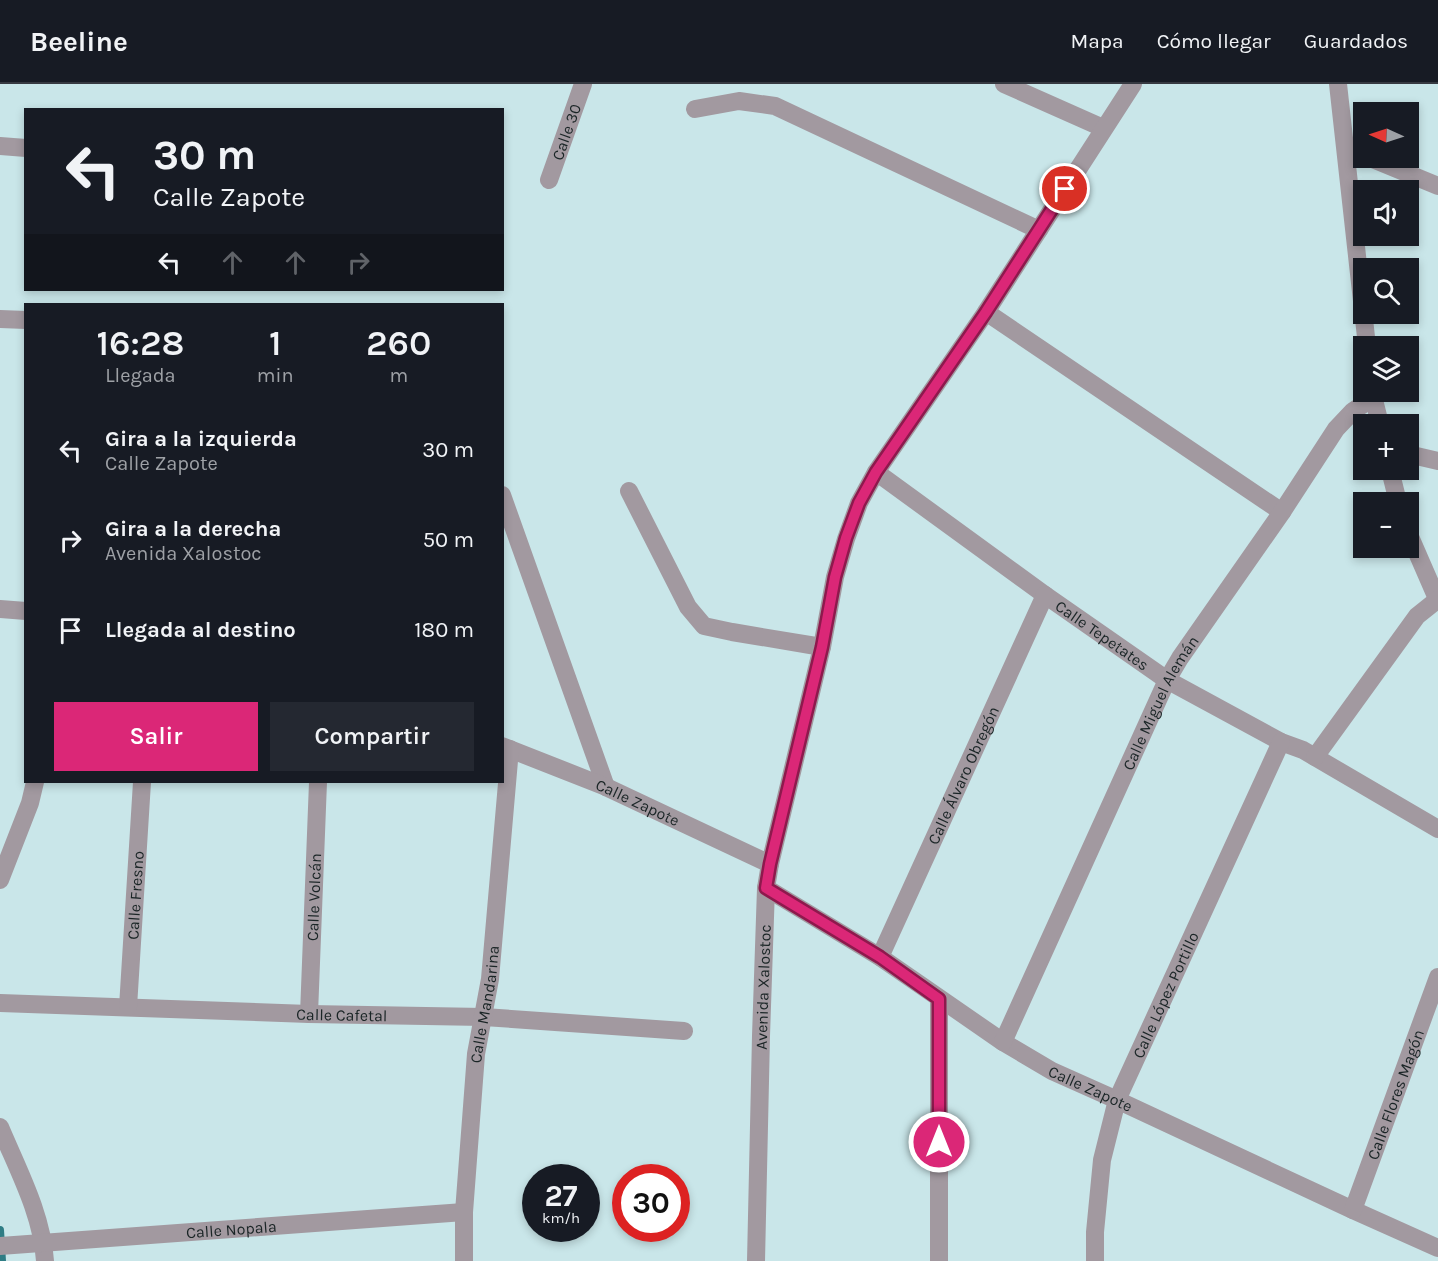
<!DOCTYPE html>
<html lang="es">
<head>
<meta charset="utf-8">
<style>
	:root { --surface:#171b24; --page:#242831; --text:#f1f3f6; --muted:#9ea1a6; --line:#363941; --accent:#db2777 }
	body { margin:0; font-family:Karla,sans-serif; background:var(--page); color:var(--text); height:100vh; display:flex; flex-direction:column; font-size:22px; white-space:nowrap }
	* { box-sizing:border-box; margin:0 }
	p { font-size:20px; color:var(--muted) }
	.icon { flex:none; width:33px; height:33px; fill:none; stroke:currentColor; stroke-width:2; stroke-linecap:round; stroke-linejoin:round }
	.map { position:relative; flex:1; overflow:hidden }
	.details { position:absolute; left:24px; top:219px; width:480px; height:480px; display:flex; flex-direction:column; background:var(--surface); border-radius:0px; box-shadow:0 3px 9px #0003 }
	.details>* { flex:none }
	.guide { position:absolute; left:24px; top:24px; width:480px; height:183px; border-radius:0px; box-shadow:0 3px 9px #0003; background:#171b24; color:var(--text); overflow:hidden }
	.needle { width:39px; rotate:273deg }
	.controls { position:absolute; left:1353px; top:18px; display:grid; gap:12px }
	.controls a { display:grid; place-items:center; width:66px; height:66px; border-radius:0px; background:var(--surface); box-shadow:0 3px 9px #0003; font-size:30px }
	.speed { position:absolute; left:522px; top:1080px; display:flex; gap:12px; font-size:30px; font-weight:700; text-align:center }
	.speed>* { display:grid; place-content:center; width:78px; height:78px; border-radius:50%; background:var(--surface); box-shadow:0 3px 9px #0003; line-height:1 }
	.speed small { font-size:15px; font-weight:400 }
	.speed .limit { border:9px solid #d22; background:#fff; color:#111 }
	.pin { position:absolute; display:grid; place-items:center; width:51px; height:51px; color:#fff; margin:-26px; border:3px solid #fff; border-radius:50%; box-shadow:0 2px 6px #0007 }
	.me { position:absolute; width:66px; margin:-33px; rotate:0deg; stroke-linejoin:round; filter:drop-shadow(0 0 4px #0008) }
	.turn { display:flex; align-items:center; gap:21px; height:126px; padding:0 30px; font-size:27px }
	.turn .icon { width:78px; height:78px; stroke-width:2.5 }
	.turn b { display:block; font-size:42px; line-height:51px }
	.lanes { display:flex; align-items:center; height:57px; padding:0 30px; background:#0003; justify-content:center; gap:30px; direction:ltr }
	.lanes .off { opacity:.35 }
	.eta { display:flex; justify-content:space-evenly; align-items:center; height:102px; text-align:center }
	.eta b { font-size:36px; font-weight:600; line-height:42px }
	.primary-button { display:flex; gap:12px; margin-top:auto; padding:12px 30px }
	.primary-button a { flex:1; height:69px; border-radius:0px; background:var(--accent); color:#fff; font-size:24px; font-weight:600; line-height:69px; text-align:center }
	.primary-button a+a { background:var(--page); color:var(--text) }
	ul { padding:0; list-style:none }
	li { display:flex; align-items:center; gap:18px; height:90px; padding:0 30px }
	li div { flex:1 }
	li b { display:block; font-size:22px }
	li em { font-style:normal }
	header { display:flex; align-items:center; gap:36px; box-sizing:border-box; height:84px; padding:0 30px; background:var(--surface); border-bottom:2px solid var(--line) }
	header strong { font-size:28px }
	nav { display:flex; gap:33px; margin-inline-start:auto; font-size:21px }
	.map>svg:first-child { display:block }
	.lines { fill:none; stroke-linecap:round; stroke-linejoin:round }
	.stream { stroke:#2f7d85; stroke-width:8 }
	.minor { stroke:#a299a0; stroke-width:18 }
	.route-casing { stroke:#8e194d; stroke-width:15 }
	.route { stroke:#db2777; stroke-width:10 }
	.labels { text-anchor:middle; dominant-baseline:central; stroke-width:6; stroke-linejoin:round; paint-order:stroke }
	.street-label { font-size:16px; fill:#1a2526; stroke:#c9e6e9 }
</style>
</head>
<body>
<header>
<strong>Beeline</strong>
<nav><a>Mapa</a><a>Cómo llegar</a><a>Guardados</a></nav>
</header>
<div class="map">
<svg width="1438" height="1177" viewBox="0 0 1438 1177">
	<rect width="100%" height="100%" fill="#c9e6e9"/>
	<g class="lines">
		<path class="stream" d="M0,1146L2,1177"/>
		<g class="minor">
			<path d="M1004,0L1103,44"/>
			<path d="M1338,0L1367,262"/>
			<path d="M695,25L739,17L775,22L1039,146"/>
			<path d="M0,62L26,64"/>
			<path d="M1370,74L1438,102"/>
			<path id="s1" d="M549,96L583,0"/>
			<path d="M986,228L1282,428"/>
			<path d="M0,235L26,236"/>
			<path d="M1372,308L1380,340"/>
			<path d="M1408,370L1438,377"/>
			<path d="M1390,386L1398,418"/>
			<path id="s2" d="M876,388L1045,511L1167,596L1281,658L1303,666L1438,745"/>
			<path d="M629,407L688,523L704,542L732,548L822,563"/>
			<path d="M502,411L606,703"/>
			<path d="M1408,448L1438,517"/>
			<path d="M0,525L26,527"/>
			<path id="s3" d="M502,662L606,703L770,780"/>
			<path d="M1315,673L1417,532L1437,516"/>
			<path d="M0,796L30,719L35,698"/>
			<path id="s4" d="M766,804L880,873L1003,958L1052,987L1117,1016L1353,1126L1438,1164"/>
			<path id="s5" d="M880,873L1045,511"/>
			<path id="s6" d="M0,919L309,930L484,933L684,947"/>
			<path id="s7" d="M128,923L142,698"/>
			<path id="s8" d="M309,930L318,698"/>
			<path id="s9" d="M1003,958L1167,596L1180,574L1282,428L1336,345L1353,327L1373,314"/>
			<path d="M0,1043C18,1086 42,1130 45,1177"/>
			<path id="s10" d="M1353,1126L1438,893"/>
			<path id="s11" d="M0,1162L464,1128"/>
			<path id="s12" d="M464,1177V1128L476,970L490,895L510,665"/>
			<path id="s13" d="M756,1177L761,952L766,804L770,780L822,563L835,493L846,455L859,419L876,388L986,228L1133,0"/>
			<path d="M939,1177V915"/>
			<path id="s14" d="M1095,1177V1148L1102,1076L1117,1016L1281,658"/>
		</g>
	</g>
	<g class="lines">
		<defs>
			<path id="route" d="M939,1058V915L880,873L766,804L770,780L822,563L835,493L846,454L859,419L876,388L986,228L1065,105"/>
		</defs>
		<use href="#route" class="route-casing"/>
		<use href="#route" class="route"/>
	</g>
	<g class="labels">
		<g class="street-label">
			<text stroke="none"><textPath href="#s1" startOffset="51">Calle 30</textPath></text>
			<text stroke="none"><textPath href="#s2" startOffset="279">Calle Tepetates</textPath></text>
			<text stroke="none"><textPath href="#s9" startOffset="374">Calle Miguel Alemán</textPath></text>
			<text stroke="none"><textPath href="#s5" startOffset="200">Calle Álvaro Obregón</textPath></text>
			<text stroke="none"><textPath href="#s3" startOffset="147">Calle Zapote</textPath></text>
			<text stroke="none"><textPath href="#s7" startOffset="112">Calle Fresno</textPath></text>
			<text stroke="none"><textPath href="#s8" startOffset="117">Calle Volcán</textPath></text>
			<text stroke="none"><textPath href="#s13" startOffset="274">Avenida Xalostoc</textPath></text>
			<text stroke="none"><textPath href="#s14" startOffset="279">Calle López Portillo</textPath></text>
			<text stroke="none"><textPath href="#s12" startOffset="258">Calle Mandarina</textPath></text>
			<text stroke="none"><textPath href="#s6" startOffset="342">Calle Cafetal</textPath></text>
			<text stroke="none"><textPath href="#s4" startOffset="382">Calle Zapote</textPath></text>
			<text stroke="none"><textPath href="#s10" startOffset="123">Calle Flores Magón</textPath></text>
			<text stroke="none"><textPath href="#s11" startOffset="232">Calle Nopala</textPath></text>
		</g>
	</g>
</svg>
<div class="controls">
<a><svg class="needle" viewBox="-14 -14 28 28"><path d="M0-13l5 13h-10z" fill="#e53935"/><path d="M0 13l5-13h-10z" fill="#9ea1a6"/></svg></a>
<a><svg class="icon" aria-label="sound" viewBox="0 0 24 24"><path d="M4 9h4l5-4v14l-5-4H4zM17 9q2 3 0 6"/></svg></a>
<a><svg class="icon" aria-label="search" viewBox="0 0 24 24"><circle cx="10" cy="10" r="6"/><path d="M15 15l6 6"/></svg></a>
<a><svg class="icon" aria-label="layers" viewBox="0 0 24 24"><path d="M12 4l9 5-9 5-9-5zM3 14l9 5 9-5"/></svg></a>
<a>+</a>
<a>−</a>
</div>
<div class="speed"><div>27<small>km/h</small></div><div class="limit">30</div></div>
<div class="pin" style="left:1065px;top:105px;background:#d93025"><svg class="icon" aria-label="arrive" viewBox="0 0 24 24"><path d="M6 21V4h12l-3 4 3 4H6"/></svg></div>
<svg class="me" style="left:939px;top:1058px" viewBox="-20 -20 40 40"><circle r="17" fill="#db2777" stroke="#fff" stroke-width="3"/><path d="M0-11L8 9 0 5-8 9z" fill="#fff"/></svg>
<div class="guide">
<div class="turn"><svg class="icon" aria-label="left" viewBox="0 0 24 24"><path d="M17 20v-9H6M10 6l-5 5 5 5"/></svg><div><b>30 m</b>Calle Zapote</div></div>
<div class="lanes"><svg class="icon" aria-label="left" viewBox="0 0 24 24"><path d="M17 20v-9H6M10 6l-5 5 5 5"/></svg><svg class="icon off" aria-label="ahead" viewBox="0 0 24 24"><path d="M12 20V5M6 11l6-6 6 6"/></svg><svg class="icon off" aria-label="ahead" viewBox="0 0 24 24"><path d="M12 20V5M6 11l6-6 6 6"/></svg><svg class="icon off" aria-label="right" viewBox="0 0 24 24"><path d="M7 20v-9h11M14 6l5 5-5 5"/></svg></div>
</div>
<section class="details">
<div class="eta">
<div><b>16:28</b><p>Llegada</p></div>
<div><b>1</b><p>min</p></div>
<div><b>260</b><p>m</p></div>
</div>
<ul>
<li><svg class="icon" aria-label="left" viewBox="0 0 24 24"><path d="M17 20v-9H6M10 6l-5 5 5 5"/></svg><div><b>Gira a la izquierda</b><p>Calle Zapote</p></div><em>30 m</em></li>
<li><svg class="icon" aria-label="right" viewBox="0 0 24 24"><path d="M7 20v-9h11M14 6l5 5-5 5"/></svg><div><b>Gira a la derecha</b><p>Avenida Xalostoc</p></div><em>50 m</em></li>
<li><svg class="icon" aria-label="arrive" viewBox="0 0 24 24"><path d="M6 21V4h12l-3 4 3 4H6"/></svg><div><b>Llegada al destino</b></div><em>180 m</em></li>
</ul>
<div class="primary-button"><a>Salir</a><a>Compartir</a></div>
</section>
</div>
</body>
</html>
